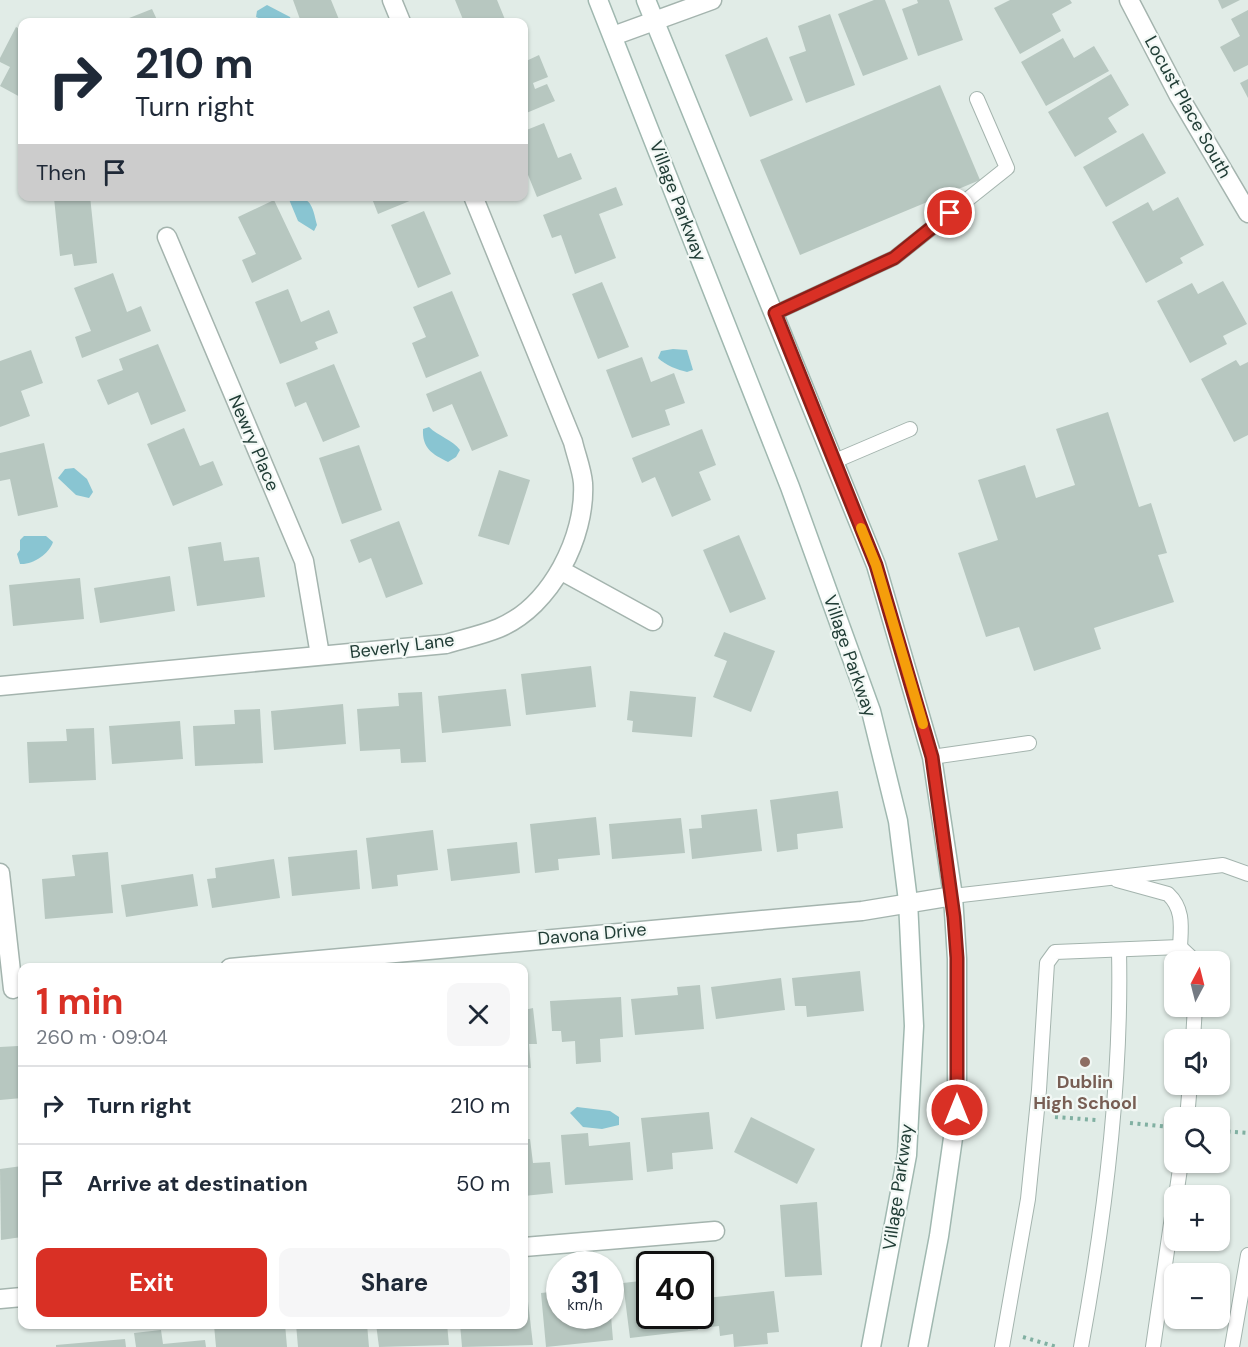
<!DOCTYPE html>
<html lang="en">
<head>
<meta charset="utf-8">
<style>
	:root { --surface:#fff; --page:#f6f6f7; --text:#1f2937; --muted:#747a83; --line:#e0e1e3; --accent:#d93025 }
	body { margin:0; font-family:"DM Sans",sans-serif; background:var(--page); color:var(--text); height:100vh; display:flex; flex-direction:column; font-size:22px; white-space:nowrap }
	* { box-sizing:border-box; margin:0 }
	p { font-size:20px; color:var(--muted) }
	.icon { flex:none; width:33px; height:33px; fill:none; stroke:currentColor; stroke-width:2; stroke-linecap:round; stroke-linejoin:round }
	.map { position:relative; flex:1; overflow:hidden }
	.details { position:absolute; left:18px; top:963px; width:510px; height:366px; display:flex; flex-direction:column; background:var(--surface); border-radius:12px; box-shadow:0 2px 4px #0004 }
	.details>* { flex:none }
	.banner { position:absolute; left:18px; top:18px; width:510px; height:183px; border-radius:12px; box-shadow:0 2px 4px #0004; background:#fff; color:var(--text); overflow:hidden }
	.needle { width:39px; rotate:7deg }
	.tools { position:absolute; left:1164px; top:951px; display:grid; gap:12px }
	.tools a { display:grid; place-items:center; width:66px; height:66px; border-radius:12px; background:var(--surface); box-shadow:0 2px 4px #0004; font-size:30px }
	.speed { position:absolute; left:546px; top:1251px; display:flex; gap:12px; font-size:30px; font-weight:700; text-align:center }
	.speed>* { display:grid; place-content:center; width:78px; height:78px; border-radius:50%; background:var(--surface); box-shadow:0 2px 4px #0004; line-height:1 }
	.speed small { font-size:15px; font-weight:400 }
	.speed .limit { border:3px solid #111; border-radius:9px; background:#fff; color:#111 }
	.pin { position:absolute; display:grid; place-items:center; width:51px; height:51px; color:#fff; margin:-26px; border:3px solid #fff; border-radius:50%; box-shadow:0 2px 6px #0007 }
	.me { position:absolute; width:66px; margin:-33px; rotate:0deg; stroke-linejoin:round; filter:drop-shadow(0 0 4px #0008) }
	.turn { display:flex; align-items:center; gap:21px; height:126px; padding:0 18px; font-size:27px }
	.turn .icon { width:78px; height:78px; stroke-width:2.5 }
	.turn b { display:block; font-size:42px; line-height:51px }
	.then { display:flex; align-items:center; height:57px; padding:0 18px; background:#0003; gap:12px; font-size:22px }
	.round { display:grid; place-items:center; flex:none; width:63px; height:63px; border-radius:12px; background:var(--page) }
	.summary { display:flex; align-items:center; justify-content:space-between; height:102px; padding:0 18px }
	h1 { font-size:36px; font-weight:700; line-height:45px; color:var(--accent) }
	.primary-button { display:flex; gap:12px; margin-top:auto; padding:12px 18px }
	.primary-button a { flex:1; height:69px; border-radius:12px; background:var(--accent); color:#fff; font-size:24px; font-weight:700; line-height:69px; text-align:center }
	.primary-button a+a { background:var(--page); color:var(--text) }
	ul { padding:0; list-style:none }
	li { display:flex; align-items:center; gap:18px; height:78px; padding:0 18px; border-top:2px solid var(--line) }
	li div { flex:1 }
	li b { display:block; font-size:22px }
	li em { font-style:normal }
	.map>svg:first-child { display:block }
	.water { fill:#89c5d2 }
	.building { fill:#b7c7c0 }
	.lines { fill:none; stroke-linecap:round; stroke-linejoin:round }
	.lane-casing { stroke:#a4b4ae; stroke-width:16 }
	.street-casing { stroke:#a4b4ae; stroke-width:21 }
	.secondary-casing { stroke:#a0b8b0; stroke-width:21 }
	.path { stroke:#81b0a2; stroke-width:4; stroke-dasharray:3 4.5; stroke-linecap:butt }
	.lane { stroke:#fff; stroke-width:14 }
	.street { stroke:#fff; stroke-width:18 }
	.secondary { stroke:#fff; stroke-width:18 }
	.route-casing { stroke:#8d1f18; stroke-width:15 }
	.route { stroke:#d93025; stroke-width:10 }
	.slow { stroke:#f59e0b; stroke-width:10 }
	.education-dot { fill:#8d6e63; stroke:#f2f8f5; stroke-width:2 }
	.labels { text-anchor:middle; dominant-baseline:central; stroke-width:4.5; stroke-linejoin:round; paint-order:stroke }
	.street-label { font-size:18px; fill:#213d36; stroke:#f2f8f5 }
	.education-label { font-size:18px; font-weight:bold; fill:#785e54; stroke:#f2f8f5 }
</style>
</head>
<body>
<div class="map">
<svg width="1248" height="1347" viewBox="0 0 1248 1347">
	<rect width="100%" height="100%" fill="#e1ece7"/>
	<g class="water">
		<path d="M267,5L290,17L292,22H268L256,17L257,11Z"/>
		<path d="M288,197C311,196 312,204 317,225L314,231L298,221Z"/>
		<path d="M673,349L687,350L693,370L687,372C678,370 665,365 658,358L661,351Z"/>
		<path d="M429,427C438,436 453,440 460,450L456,457L448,462C432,454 422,448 423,429Z"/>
		<path d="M74,468L87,479L93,492L89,498L76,495L58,478L65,469Z"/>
		<path d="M24,536H46L53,542C49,554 33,565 20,564L17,554L20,550V540Z"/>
		<path d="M577,1107L610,1111L619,1117V1125L602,1129L583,1127L570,1113Z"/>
	</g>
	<g class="building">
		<path d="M293,0H331L340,22H301Z"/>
		<path d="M455,0H497L506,22H464Z"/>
		<path d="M874,0H885L908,59L863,76L838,14Z"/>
		<path d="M917,0H949L963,40L918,56L902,9L918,3Z"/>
		<path d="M1010,0H1070L1072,3L1052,14L1061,31L1020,54L994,8Z"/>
		<path d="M1218,0H1240L1222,9Z"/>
		<path d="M152,9L158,22H119Z"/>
		<path d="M1248,10V65L1234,72L1220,47L1240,36L1231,19Z"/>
		<path d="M830,14L855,85L806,103L789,57L806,51L798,26Z"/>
		<path d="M16,27L22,30V98L0,86L10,67L0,62V58Z"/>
		<path d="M767,37L793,100L750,117L725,55Z"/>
		<path d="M1063,38L1074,58L1094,46L1109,71L1046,106L1021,62Z"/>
		<path d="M539,55L548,77L533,83L535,89L547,84L555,101L524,114V62Z"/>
		<path d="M1111,74L1129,105L1108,118L1117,132L1075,157L1048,112Z"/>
		<path d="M1248,79V98L1240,83Z"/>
		<path d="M940,85L980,180L800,255L760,160Z"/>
		<path d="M544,123L558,158L571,153L582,179L537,197L524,165V131Z"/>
		<path d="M1143,133L1166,173L1106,207L1083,167Z"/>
		<path d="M616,187L623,205L599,214L616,258L575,274L561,235L552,238L543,215Z"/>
		<path d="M90,196L97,263L74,266L72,254L60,256L54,198Z"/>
		<path d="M371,196H410L412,200L378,214Z"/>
		<path d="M1178,197L1204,245L1180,258L1183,263L1146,283L1112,222L1148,202L1153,211Z"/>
		<path d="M274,200L302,259L252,283L242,260L256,254L238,217Z"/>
		<path d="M424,211L451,274L418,288L391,225Z"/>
		<path d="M113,273L127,312L141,306L151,331L82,358L75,337L91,331L74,288Z"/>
		<path d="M1223,281L1247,324L1223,336L1227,344L1190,363L1157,301L1192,283L1198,294Z"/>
		<path d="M602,282L629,347L598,359L572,294Z"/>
		<path d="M288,289L301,322L329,310L338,333L315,342L318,349L280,364L255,302Z"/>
		<path d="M452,291L479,356L426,378L412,343L426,337L413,307Z"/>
		<path d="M158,344L186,411L151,425L138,392L108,405L97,380L123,370L119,359Z"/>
		<path d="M31,350L43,383L21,391L30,416L0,427V361Z"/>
		<path d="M642,357L651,382L674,373L685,403L665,410L670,425L632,438L606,370Z"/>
		<path d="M1236,360L1240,366L1248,362V435L1234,442L1201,379Z"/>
		<path d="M334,364L360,427L323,442L306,402L295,407L286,383Z"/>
		<path d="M481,371L508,436L472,451L452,404L433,412L426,394Z"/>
		<path d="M1108,412L1139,507L1151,503L1167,553L1158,555L1174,602L1094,628L1101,649L1034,671L1019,627L986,637L958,553L998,540L978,480L1025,465L1036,498L1075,485L1056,429Z"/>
		<path d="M184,428L200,466L213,461L223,485L173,506L147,444Z"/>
		<path d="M702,429L716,465L699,472L711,500L672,517L655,477L642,483L632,458Z"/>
		<path d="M44,443L58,507L18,516L10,479L0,481V453Z"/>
		<path d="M359,445L382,510L342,524L319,458Z"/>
		<path d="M499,470L530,480L509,545L478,536Z"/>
		<path d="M399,521L423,584L386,598L371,558L359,563L350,540Z"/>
		<path d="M739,535L766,599L730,613L703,550Z"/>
		<path d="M221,542L224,561L259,557L265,597L197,606L188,547Z"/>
		<path d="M170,576L175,611L100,623L94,588Z"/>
		<path d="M80,578L84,619L13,626L9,585Z"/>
		<path d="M724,632L775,651L751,712L713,697L727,661L714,656Z"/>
		<path d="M591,666L596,707L526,715L521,674Z"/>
		<path d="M506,689L511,726L442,733L438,696Z"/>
		<path d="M630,691L696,697L692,737L632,732L633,721L627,720Z"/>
		<path d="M422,692L426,762L401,763L400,749L360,751L357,709L399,706L398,693Z"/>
		<path d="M343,704L346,744L274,750L271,711Z"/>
		<path d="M260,709L263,763L195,766L193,726L235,724L234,710Z"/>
		<path d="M180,721L183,759L112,764L109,726Z"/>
		<path d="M94,728L96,780L29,783L27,742L67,741L66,729Z"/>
		<path d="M838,791L843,828L797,834L798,849L777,852L770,800Z"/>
		<path d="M757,809L762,851L692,859L689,829L702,828L701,815Z"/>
		<path d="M596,817L600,855L558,859L559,870L535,873L530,824Z"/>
		<path d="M681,818L685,853L612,859L609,824Z"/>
		<path d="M433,830L438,870L397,875L398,886L372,889L366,838Z"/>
		<path d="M517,842L520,873L451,881L447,849Z"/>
		<path d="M357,850L360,889L292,896L288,857Z"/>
		<path d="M108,852L113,913L45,919L42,879L75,876L72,855Z"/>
		<path d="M274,859L280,898L212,908L207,879L216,878L215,868Z"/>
		<path d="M193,874L198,906L126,917L121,885Z"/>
		<path d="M860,971L864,1011L807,1017L806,1006H795L792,978Z"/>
		<path d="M781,978L785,1010L716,1019L711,987Z"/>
		<path d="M700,985L704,1029L635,1035L631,999L678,995L677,987Z"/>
		<path d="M621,997L623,1037L600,1039L601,1062L576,1064L575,1041L562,1042L561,1031H552L550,1001Z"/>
		<path d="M533,1008L537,1044H529L531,1068H524V1010Z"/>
		<path d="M18,1046V1056H22V1098L0,1100V1047Z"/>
		<path d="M709,1112L713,1149L672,1153L673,1169L647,1172L641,1118Z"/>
		<path d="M751,1117L815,1149L797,1184L734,1152Z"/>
		<path d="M588,1133L589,1146L630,1142L633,1180L565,1185L561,1135Z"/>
		<path d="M524,1139H530L533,1163L550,1162L553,1193L524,1196Z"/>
		<path d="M22,1166V1237L1,1240L0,1169Z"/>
		<path d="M817,1202L822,1275L785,1277L780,1205Z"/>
		<path d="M649,1280L650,1316H696L698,1330L630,1338L623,1283Z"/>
		<path d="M560,1291V1316H611L613,1340L546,1347L541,1293Z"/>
		<path d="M774,1291L779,1332L767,1333L768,1344L734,1347L733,1334L720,1336L719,1326L710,1327L706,1298Z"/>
		<path d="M524,1293H527L533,1345L462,1347L460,1324H524Z"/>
		<path d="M285,1324L287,1347H216L214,1325Z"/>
		<path d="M296,1324H367L369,1347H298Z"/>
		<path d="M376,1324H447L449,1345L379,1347Z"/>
		<path d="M161,1330L163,1344L205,1340L206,1347H136L134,1333Z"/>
		<path d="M125,1339L126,1347H56V1345Z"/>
	</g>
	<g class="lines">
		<defs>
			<g id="lane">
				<path d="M775,313L894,258L1007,168L977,99"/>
				<path d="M835,461L910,429"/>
				<path d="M932,757L1029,743"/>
				<path d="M1117,880L1168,894C1184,909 1181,927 1180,947"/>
				<path d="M953,896L1223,865L1248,874"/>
				<path d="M1193,1040L1195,1006"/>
				<path d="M1187,1118L1190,1084"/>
				<path d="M1176,1196L1181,1162"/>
				<path d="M1002,1347L1028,1199L1039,1090L1047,963L1055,952L1180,947L1196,962"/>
				<path d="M1081,1347C1105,1217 1122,1083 1119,951"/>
				<path d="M1153,1347L1174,1203"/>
				<path d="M1232,1347L1248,1255"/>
			</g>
			<g id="street">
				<path d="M392,0L401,22"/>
				<path d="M1129,0L1179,96L1248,213"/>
				<path d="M613,36L712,0"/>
				<path d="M167,237L304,561L320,655"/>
				<path d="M562,571L653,621"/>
				<path d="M0,686L446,644C463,639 482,635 499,628C551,606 586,537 583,483C582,470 576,455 573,442L473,196"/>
				<path d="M0,873L13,989"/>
				<path d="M230,968L862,911L953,896"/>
				<path d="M524,1247L715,1231"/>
				<path d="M0,1299L22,1297"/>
			</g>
			<g id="secondary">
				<path d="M598,0L790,487L871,711L898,821L908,901L914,1026L907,1155L871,1347"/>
				<path d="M646,0L876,565L932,757L953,896L957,959V1110L939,1236L918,1347"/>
			</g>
		</defs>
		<use href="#lane" class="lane-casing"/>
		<use href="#street" class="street-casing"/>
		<use href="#secondary" class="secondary-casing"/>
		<g class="path">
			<path d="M1055,1117L1096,1120"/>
			<path d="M1130,1123L1170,1127"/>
			<path d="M1220,1131L1248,1133"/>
			<path d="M1023,1337L1057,1347"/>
		</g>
		<use href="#lane" class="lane"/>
		<use href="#street" class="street"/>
		<use href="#secondary" class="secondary"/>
	</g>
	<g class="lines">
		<defs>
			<path id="route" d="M950,213L894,258L775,313L876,565L932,757L954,917L957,958V1110"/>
		</defs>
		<use href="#route" class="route-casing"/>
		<use href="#route" class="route"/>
		<path class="slow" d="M861,528L876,565L923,724"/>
	</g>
	<circle class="education-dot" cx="1085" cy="1062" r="6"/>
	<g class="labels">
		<g class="street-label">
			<text transform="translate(1188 107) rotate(61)">Locust Place South</text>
			<text transform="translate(678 201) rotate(69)">Village Parkway</text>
			<text transform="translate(254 443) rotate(67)">Newry Place</text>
			<text transform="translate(402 646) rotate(-7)">Beverly Lane</text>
			<text transform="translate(850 656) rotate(71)">Village Parkway</text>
			<text transform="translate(592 934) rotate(-5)">Davona Drive</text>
			<text transform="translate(898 1187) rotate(-82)">Village Parkway</text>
		</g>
		<g class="education-label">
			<text x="1085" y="1082">Dublin<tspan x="1085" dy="21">High School</tspan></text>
		</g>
	</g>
</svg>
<div class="tools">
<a><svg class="needle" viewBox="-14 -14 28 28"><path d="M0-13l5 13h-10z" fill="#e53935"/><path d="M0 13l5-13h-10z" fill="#747a83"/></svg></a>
<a><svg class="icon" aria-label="sound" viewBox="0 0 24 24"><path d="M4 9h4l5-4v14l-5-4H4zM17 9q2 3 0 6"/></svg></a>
<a><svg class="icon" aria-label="search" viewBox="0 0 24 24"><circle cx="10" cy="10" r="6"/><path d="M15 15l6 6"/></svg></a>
<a>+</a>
<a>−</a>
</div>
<div class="speed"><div>31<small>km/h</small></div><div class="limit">40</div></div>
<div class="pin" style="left:950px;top:213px;background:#d93025"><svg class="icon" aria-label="arrive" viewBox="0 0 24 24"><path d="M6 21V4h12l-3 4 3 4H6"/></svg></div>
<svg class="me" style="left:957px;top:1110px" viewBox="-20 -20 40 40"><circle r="17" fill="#d93025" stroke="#fff" stroke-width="3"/><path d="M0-11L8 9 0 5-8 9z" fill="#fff"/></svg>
<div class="banner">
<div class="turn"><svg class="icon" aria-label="right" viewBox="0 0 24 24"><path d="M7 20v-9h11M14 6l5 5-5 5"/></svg><div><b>210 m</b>Turn right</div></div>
<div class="then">Then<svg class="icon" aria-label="arrive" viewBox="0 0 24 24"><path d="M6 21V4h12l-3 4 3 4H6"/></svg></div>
</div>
<section class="details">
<div class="summary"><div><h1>1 min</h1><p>260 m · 09:04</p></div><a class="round"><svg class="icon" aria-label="close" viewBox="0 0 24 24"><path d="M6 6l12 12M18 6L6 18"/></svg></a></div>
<ul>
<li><svg class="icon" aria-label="right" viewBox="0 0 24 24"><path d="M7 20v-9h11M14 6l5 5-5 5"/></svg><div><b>Turn right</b></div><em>210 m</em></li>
<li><svg class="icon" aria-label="arrive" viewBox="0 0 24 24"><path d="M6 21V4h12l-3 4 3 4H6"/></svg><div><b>Arrive at destination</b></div><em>50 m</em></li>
</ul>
<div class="primary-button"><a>Exit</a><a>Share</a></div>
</section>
</div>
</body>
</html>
